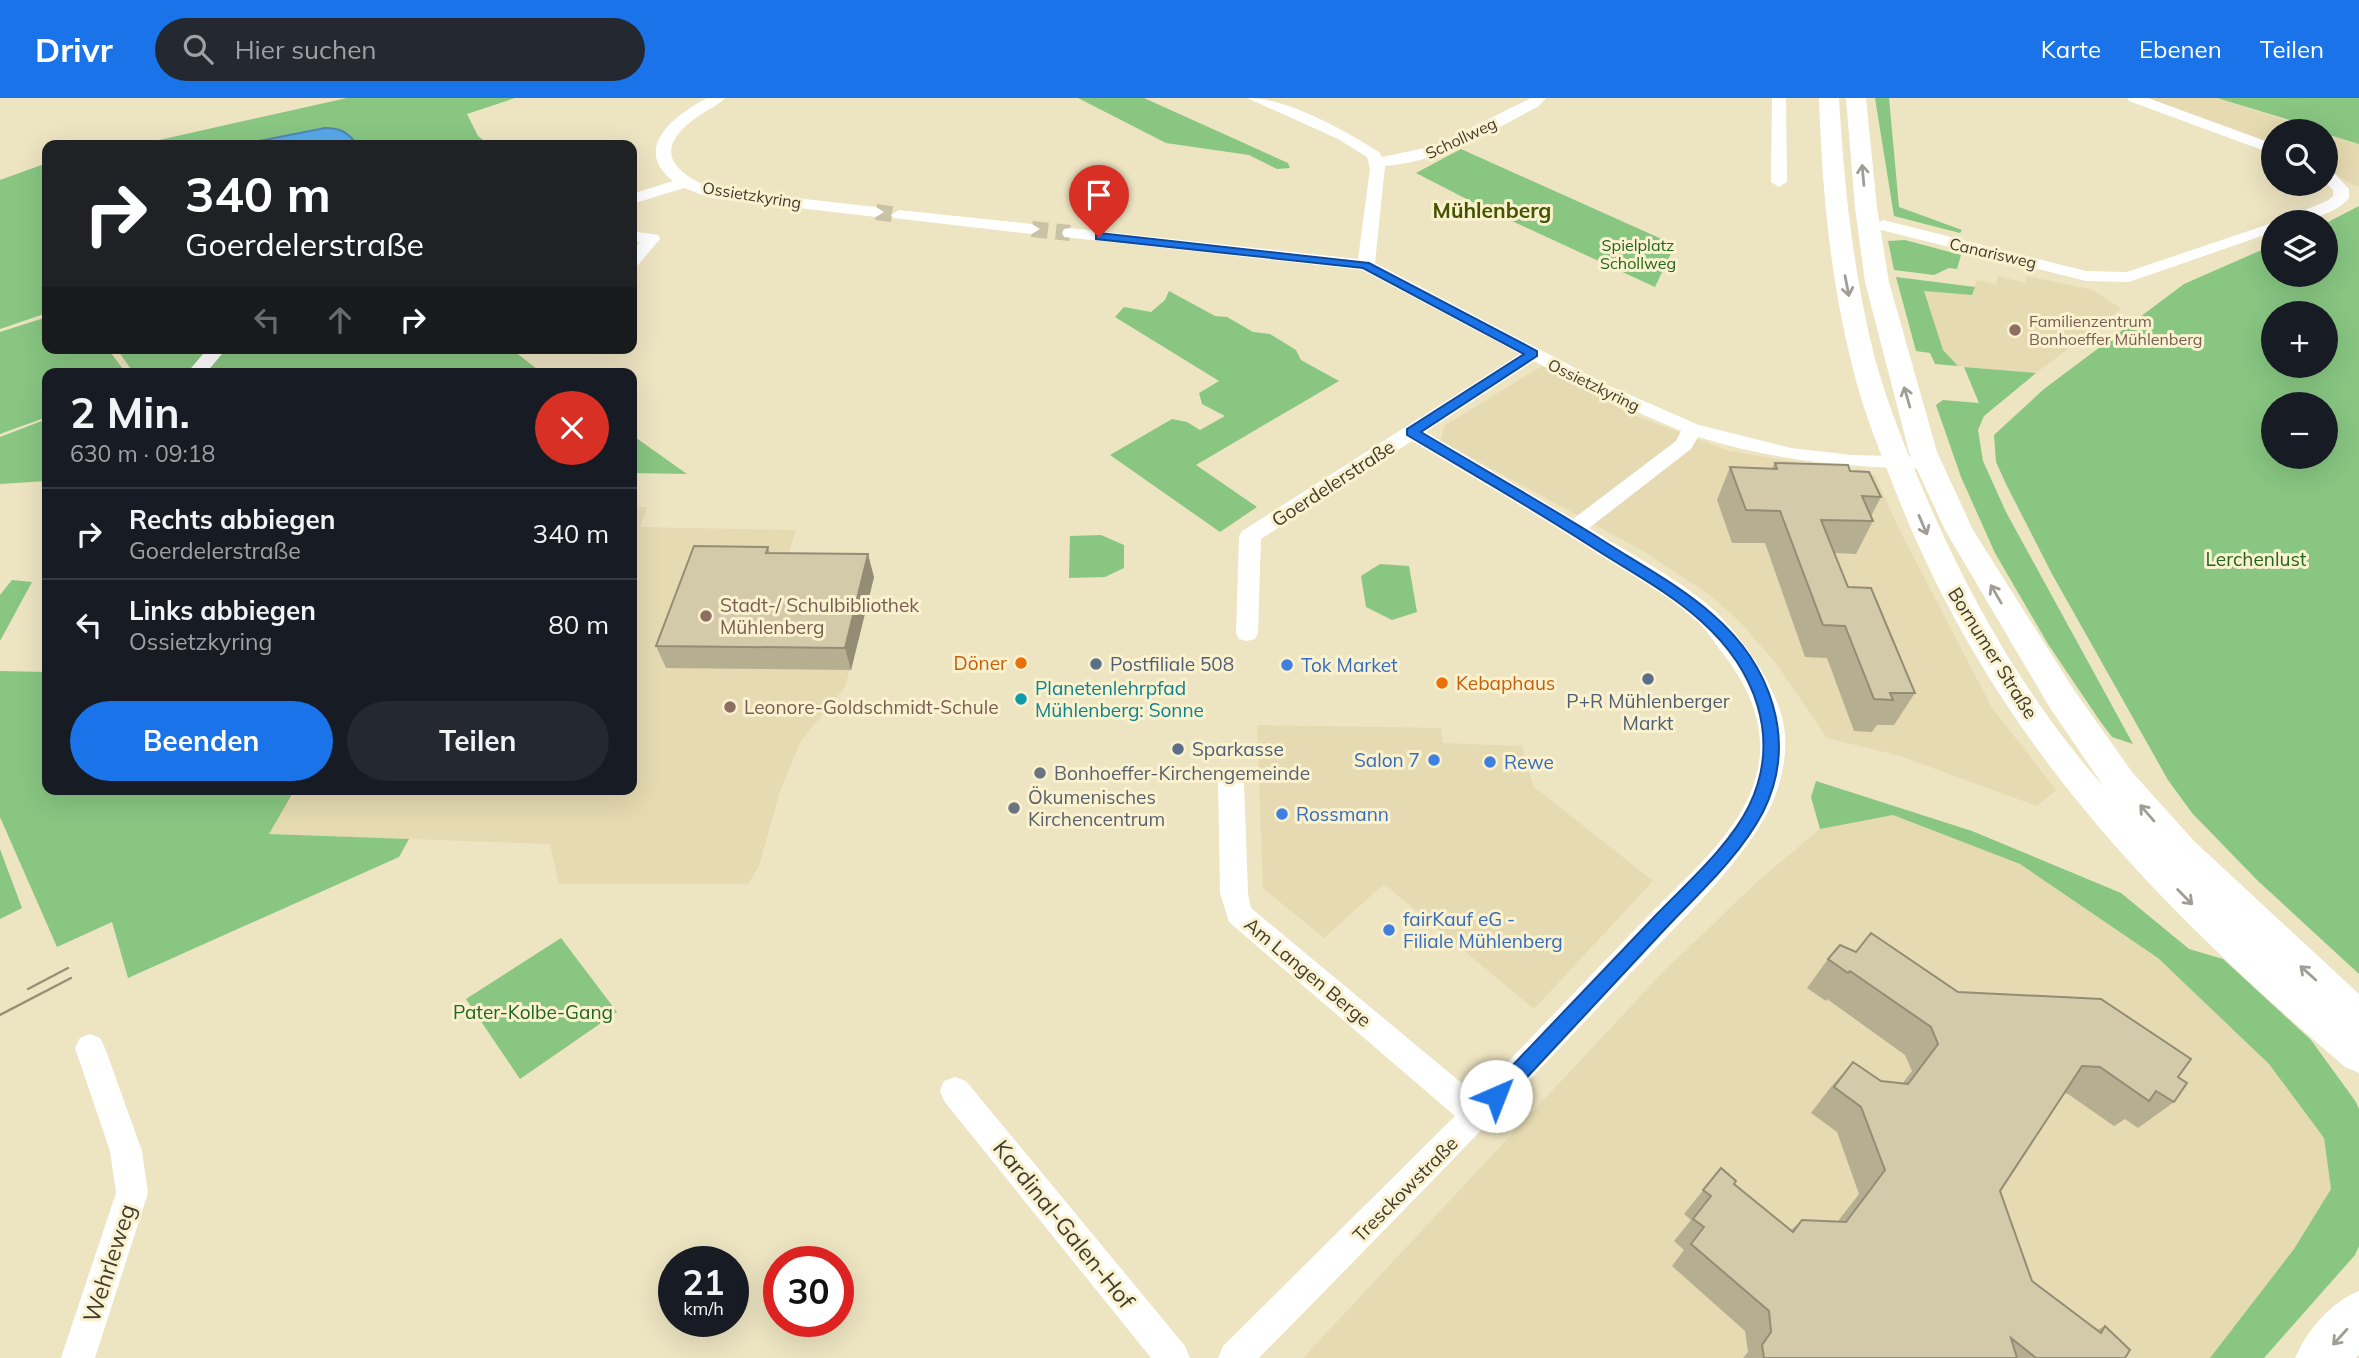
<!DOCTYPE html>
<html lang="de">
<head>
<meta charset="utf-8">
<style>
	:root { --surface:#171b24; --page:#242831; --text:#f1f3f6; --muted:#9ea1a6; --line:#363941; --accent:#1a73e8 }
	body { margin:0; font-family:Mulish,sans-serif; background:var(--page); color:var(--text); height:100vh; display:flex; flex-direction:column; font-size:26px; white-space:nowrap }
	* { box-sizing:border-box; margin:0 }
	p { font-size:23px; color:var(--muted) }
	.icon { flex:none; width:38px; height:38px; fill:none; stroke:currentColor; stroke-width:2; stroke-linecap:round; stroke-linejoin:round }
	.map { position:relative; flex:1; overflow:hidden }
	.details { position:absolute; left:42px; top:270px; width:595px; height:427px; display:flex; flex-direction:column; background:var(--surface); border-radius:14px; box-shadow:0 7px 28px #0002 }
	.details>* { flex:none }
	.hud { position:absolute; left:42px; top:42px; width:595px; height:214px; border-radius:14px; box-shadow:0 7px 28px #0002; background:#202124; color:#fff; overflow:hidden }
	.fabs { position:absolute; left:2261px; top:21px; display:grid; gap:14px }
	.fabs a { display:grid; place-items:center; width:77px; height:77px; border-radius:50%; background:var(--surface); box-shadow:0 7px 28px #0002; font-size:35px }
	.speed { position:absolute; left:658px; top:1148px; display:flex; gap:14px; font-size:35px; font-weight:700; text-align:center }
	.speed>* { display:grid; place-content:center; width:91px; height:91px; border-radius:50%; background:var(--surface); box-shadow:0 7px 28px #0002; line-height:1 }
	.speed small { font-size:18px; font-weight:400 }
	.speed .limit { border:10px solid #d22; background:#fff; color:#111 }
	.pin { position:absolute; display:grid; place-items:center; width:60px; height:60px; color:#fff; margin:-72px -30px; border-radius:50% 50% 50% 0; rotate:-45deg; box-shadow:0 0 7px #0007 }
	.pin .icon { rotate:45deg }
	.me { position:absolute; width:77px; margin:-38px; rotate:44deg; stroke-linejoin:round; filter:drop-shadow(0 0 5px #0008) }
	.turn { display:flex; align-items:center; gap:24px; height:147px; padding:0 28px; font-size:32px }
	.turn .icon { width:91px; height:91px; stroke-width:2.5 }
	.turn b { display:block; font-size:49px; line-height:60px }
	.lanes { display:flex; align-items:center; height:66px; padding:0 28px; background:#0003; justify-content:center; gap:35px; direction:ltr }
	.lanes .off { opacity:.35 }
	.round { display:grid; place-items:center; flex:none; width:74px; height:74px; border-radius:37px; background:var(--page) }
	.summary { display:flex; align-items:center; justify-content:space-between; height:119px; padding:0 28px }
	h1 { font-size:42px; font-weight:700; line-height:52px }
	.button { display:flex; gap:14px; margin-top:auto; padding:14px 28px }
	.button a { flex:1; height:80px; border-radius:42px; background:var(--accent); color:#fff; font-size:28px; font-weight:700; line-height:80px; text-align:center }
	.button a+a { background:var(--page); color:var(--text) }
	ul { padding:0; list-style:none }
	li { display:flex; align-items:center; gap:21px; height:91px; padding:0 28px; border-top:2px solid var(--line) }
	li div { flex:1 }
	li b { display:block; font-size:26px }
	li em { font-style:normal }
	header { display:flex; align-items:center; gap:42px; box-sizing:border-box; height:98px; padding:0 35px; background:var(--accent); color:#fff }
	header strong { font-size:33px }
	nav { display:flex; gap:38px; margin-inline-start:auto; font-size:24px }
	.search { width:490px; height:63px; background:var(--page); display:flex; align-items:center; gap:18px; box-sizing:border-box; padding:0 24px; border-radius:38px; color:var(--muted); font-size:26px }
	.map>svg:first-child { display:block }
	.built { fill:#e5dab1 }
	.green { fill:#88c682; fill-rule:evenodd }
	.water { fill:#57a8ea; stroke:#5087b2; stroke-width:2 }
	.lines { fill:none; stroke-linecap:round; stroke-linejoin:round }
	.street-tunnel { stroke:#cac2a4; stroke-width:16; stroke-dasharray:16 8; stroke-linecap:butt }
	.street { fill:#fff; fill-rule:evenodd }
	.secondary { fill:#fff; fill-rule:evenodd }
	.primary { fill:#fff; fill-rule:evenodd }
	.tram { stroke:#979079; stroke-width:2.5 }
	.wall { fill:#b5ae91 }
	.shaded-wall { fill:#948d76 }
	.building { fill:#d3caa9; stroke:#948d76; stroke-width:2 }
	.oneway { stroke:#9f9d96 }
	.route { fill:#1a73e8; stroke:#114b97; stroke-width:2 }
	.education-dot { fill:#8d6e63; stroke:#faf1cf; stroke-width:2.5 }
	.food-dot { fill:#e8710a; stroke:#faf1cf; stroke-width:2.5 }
	.service-dot { fill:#5c6f8a; stroke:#faf1cf; stroke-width:2.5 }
	.shop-dot { fill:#3f7fe0; stroke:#faf1cf; stroke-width:2.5 }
	.culture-dot { fill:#0f9aa8; stroke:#faf1cf; stroke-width:2.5 }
	.worship-dot { fill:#6b7280; stroke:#faf1cf; stroke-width:2.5 }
	.labels { text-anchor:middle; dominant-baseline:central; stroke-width:6; stroke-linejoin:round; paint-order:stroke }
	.far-street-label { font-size:16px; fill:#3f3b2e; stroke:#faf1cf }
	.far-park-label { font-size:16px; fill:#21651e; stroke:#faf1cf }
	.far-education-label { font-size:16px; fill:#785e54; stroke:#faf1cf; text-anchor:start }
	.street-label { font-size:19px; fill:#3f3b2e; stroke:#faf1cf }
	.park-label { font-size:19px; fill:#21651e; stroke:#faf1cf }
	.education-label { font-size:19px; fill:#785e54; stroke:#faf1cf; text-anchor:start }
	.food-label { font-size:19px; fill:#c56008; stroke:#faf1cf; text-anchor:end }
	.service-label { font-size:19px; fill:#4e5e75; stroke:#faf1cf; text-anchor:start }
	.shop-label { font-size:19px; fill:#366cbe; stroke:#faf1cf; text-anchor:start }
	.culture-label { font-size:19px; fill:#0d838f; stroke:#faf1cf; text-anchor:start }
	.worship-label { font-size:19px; fill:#5b616d; stroke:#faf1cf; text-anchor:start }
	.far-district-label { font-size:21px; font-weight:bold; fill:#445400; stroke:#faf1cf }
	.near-street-label { font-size:23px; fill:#3f3b2e; stroke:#faf1cf }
</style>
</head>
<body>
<header>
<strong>Drivr</strong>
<div class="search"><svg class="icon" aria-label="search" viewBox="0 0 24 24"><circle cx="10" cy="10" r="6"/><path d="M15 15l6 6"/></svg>Hier suchen</div>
<nav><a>Karte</a><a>Ebenen</a><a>Teilen</a></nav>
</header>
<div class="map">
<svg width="2359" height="1260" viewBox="0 0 2359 1260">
	<rect width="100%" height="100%" fill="#ede4c2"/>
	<g class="built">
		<path d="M2146,0H2217L2319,33H2273V45Z"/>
		<path d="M2326,36L2359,46V88H2355L2326,70Z"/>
		<path d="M1998,178L2025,185L2027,178L2093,192L2121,211L2036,275L1958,268L1943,252L1923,193L1972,197L1977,182L1996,186Z"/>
		<path d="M1542,268L1630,316L1729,353L1875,377L1899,431L1992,610L2056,692L2037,708L1900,658L1827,640L1776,565L1739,523L1710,497L1643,453L1441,343L1444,328Z"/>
		<path d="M632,409H647L640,429L796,432L781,478L874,479L845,589L801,643L781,690L759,768L748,786H559L550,746L268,736L295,691H632Z"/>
		<path d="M1257,627L1441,630L1443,645L1522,648L1533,688L1653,783L1534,911L1384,786L1324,840L1263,790Z"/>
		<path d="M1893,717L2020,766L2158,860L2269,966L2324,1040L2331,1091L2294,1151L2210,1260H1303L1663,874L1758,783L1820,731Z"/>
	</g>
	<g class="green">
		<path d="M347,0H515L467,16L478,38L489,47H137Z"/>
		<path d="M1078,0H1144L1288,65L1290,70L1277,71L1249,57L1166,45Z"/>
		<path d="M1875,0H1889L1899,109L1962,132L1960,135L1894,118Z"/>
		<path d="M2217,0H2359V46L2326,36V33Z"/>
		<path d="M1461,51L1675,147L1655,189L1486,111L1416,75Z"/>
		<path d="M47,65V215L0,231V82Z"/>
		<path d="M2359,108V876L2257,782L2192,715L2168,682L2052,476L2007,388L1996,364L1994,337L2044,291L2184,186L2273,147V177H2326V125ZM2273,215H2326V268H2273ZM2273,306H2326V359H2273Z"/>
		<path d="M1905,142L1961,157L1957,171L1949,170L1934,177L1894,172L1888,143Z"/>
		<path d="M1896,179L1975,189L1972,197L1924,193L1943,252L1958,268L1935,266L1930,255L1916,253Z"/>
		<path d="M1169,193L1215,218L1227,219L1253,234L1270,236L1296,252L1301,262L1339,283L1196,367L1257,409L1220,434L1110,357L1172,321L1187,324L1200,332L1225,318L1202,306L1199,295L1219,283L1115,219L1124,209L1151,214L1165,202Z"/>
		<path d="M47,219V250H107L126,275H47V319L0,336V234Z"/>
		<path d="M116,250H211L188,275H144L131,271Z"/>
		<path d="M227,250H510L542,275H204Z"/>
		<path d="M1964,269L2036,275L1984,318L1978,332L1983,363L2006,414L2133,646L2112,639L2100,623L2048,546L1995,455L1961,379L1936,307L1943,302L1979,305Z"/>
		<path d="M47,321V383L0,386V339Z"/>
		<path d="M632,337L687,376L632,375Z"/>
		<path d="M1101,437L1124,447V470L1105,479L1069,480L1070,438Z"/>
		<path d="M1380,466L1409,468L1417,514L1392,522L1366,509L1361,478Z"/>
		<path d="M12,482L32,484L0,543V497Z"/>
		<path d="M0,573L47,574V691H295L269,736L409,741L399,759L128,880L112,824L57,849L0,719Z"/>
		<path d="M1816,683L1972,733L2121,795L2189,851L2223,861L2311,942L2356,1004L2359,1011V1148L2355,1157L2264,1260H2210L2294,1151L2331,1091L2324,1040L2269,966L2158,860L2020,766L1893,717L1820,731L1811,699Z"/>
		<path d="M0,751L22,810L0,821Z"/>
		<path d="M561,840L617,914L520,981L466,901Z"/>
	</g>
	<path class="water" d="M325,30C338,30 346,33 354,43L353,47H239Z"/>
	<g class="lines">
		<g class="street-tunnel">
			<path d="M876,114L899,117"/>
			<path d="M1032,131L1070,135"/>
		</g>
		<g class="street">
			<path d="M707,0H725C718,8 706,12 697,19C652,51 671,74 714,91L876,109L884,114L876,119L711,100L684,90L632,106V96L673,83C631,50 675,17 707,0Z"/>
			<path d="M1247,0C1288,0 1344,32 1379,54L1382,59L1434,48L1531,0H1546L1539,8C1490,34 1442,63 1385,68L1375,165L1607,287L1699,327L1791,350L1852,357L1927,359L1934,360L1937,365L1934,370L1927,371C1846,369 1776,363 1698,339L1691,351L1589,430C1628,455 1683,483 1716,514C1744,542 1778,590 1784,629C1789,658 1779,696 1764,721C1729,781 1660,843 1612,895C1496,1018 1378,1139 1259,1260H1218L1223,1248L1455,1018L1229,824L1220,795L1218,685L1222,678L1231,675L1240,678L1244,685L1248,795L1251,810L1476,997C1534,937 1591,877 1649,817C1681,784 1721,750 1743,710C1775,653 1759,601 1721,553C1714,544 1707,532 1698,524C1665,494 1622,472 1584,447C1528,411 1469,377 1412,343L1261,441L1258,535L1255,541L1247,543L1239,541L1236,535L1239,438L1242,433L1520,256L1362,172L1064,139L1062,135L1064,131L1070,130L1358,161L1370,71L1367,59L1338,41ZM1534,263L1593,295L1681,333L1676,343L1573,421L1426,334Z"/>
			<path d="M1772,0H1786L1787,84L1779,89L1771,84Z"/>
			<path d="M2127,0H2148L2273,46V56L2129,3Z"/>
			<path d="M2326,71L2332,73L2349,91V100C2332,120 2298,124 2273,124V134L2129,184L2086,183L1877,131L1875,127L1883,122L2086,173L2127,174L2275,124L2327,103L2333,98V92L2326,85Z"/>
			<path d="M899,112L1032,126L1040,131L1032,136L893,120L891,117Z"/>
			<path d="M632,133L658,137L660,141L638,167L632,168V153L640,144L632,143Z"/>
			<path d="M208,250H227L206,275H187Z"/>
			<path d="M90,936L100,940L105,950L142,1053L148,1095L95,1260H61L116,1095L110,1053L75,950L80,940Z"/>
			<path d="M955,979L966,983L1185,1248L1190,1260H1151L944,1003L940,993L944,983Z"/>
		</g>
		<path class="secondary" d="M1819,0H1839C1844,87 1853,173 1874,257C1886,302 1903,344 1921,387C1967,496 2025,600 2104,689L2050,610L1945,432L1909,354L1865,184L1855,110L1846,0H1866L1877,110L1889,184L1937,354L1973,432L2074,592L2132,674L2194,743L2359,896V975L2345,969C2148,800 1992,638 1895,392C1879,351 1862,310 1852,267C1830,180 1822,90 1819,0Z"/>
		<path class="primary" d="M2359,1193V1256L2356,1260H2295C2307,1232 2331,1204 2359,1193Z"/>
		<g class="tram">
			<path d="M28,891L68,870"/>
			<path d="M0,917L71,880"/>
		</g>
	</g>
	<g class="wall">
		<path d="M1775,365L1850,373L1881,399L1871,418L1873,423L1856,456L1834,455L1848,489L1915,595L1894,627H1877L1872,634L1854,633L1827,560L1805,559L1765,445H1732L1717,402L1730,369L1772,370Z"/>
		<path d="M768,449L770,455L874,479L851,572L666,570L656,548Z"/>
		<path d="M1856,854L2178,979L2174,1004L2138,1030L2125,1021L2114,1028L2068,996L2064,995L2000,1093L2032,1183L2097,1232L2105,1228L2125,1260H1743L1748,1254L1745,1233L1672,1168L1684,1152L1674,1143L1691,1122L1684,1116L1721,1070L1734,1086L1791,1132L1802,1122L1838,1123L1859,1096L1837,1034L1811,1015L1830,990L1853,964L1881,983L1902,986L1912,973L1905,957L1827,901L1826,903L1807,890L1828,861Z"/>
	</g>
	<path class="shaded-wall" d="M868,456L874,479L851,572L845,550Z"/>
	<g class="building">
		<path d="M1775,365L1848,367L1850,373L1869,374L1881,399L1862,398L1873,423L1821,422L1848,489L1871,490L1915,595H1890L1893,602L1874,601L1845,528L1823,527L1780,413L1746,412L1730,369L1777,371Z"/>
		<path d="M694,448L768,449L766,455L868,456L845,550L656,548Z"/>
		<path d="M1871,835L1958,894L2101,901L2191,961L2178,979L2187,985L2174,1004L2156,993L2149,1003L2100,969L2082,968L2000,1093L2032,1183L2101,1235L2105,1228L2130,1252L2125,1260H2036L2011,1240L2017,1260H1764L1762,1247L1771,1234L1769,1213L1691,1146L1704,1129L1693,1121L1711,1098L1703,1092L1721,1070L1736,1083L1734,1086L1793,1134L1802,1122L1846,1124L1885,1072L1861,1009L1834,989L1853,964L1881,983L1908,986L1938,946L1931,929L1850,873L1848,875L1828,861L1840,847L1856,854Z"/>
	</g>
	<defs><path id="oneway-shaft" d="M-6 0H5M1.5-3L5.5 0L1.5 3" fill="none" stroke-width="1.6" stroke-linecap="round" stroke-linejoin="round" transform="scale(1.75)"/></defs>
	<g class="oneway">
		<use href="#oneway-shaft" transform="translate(1863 77) rotate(-95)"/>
		<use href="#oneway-shaft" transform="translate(1847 188) rotate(79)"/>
		<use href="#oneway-shaft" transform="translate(1907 299) rotate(-106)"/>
		<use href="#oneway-shaft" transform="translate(1923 427) rotate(67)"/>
		<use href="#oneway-shaft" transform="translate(1996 496) rotate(-120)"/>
		<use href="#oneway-shaft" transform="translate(2147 715) rotate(-131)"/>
		<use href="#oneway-shaft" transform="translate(2185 799) rotate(45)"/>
		<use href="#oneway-shaft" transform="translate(2308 875) rotate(-138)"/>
		<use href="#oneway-shaft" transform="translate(2340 1239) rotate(132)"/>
	</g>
	<path class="route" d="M1099,135L1369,165L1537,253V258L1421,334C1481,370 1543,405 1602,442C1639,466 1679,487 1712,516C1770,566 1799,642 1763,714C1740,758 1699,795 1665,831C1611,889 1557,947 1503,1005L1496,1008L1489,1005L1486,998L1489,992C1545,933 1601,875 1657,816C1687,785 1730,747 1749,708C1782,640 1755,571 1701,523C1669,494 1629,473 1592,449C1532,410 1469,374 1407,337V331L1524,256L1363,170L1096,141V136Z"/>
	<g class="education-dot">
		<circle cx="2015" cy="232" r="7"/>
		<circle cx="706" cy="518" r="7"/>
		<circle cx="730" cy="609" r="7"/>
	</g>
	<g class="food-dot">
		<circle cx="1021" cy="565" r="7"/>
		<circle cx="1442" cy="585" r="7"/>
	</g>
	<g class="service-dot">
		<circle cx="1096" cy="566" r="7"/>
		<circle cx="1648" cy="581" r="7"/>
		<circle cx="1178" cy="651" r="7"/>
	</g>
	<g class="shop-dot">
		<circle cx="1287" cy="567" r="7"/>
		<circle cx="1434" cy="662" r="7"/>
		<circle cx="1490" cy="664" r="7"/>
		<circle cx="1282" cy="716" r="7"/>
		<circle cx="1389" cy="832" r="7"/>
	</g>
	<circle class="culture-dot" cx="1021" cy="601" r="7"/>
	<g class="worship-dot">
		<circle cx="1040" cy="675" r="7"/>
		<circle cx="1014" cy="710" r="7"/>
	</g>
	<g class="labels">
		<g class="far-street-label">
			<text transform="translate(1461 40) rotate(-25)">Schollweg</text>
			<text transform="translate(752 97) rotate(9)">Ossietzkyring</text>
			<text transform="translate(1993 155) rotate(13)">Canarisweg</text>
			<text transform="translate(1594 287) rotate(26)">Ossietzkyring</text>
		</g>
		<g class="far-park-label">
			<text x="1638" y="147">Spielplatz<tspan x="1638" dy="18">Schollweg</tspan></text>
		</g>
		<g class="far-education-label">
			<text x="2029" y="223">Familienzentrum<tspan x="2029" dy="18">Bonhoeffer Mühlenberg</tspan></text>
		</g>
		<g class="street-label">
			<text transform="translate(1333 385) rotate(-33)">Goerdelerstraße</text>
			<text transform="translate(1993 555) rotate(58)">Bornumer Straße</text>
			<text transform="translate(1308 874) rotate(40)">Am Langen Berge</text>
			<text transform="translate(1405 1091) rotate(-45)">Tresckowstraße</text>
		</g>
		<g class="park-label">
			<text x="2256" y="461">Lerchenlust</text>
			<text x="533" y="914">Pater-Kolbe-Gang</text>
		</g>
		<g class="education-label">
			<text x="720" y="507">Stadt-/ Schulbibliothek<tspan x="720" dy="22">Mühlenberg</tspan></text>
			<text x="744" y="609">Leonore-Goldschmidt-Schule</text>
		</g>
		<g class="food-label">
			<text x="1007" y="565">Döner</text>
			<text x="1456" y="585" text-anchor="start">Kebaphaus</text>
		</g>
		<g class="service-label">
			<text x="1110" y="566">Postfiliale 508</text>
			<text x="1648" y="603" text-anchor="middle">P+R Mühlenberger<tspan x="1648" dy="22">Markt</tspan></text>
			<text x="1192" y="651">Sparkasse</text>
		</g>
		<g class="shop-label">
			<text x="1301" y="567">Tok Market</text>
			<text x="1420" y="662" text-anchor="end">Salon 7</text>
			<text x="1504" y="664">Rewe</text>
			<text x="1296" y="716">Rossmann</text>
			<text x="1403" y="821">fairKauf eG -<tspan x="1403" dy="22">Filiale Mühlenberg</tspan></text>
		</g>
		<g class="culture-label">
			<text x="1035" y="590">Planetenlehrpfad<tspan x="1035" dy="22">Mühlenberg: Sonne</tspan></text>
		</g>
		<g class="worship-label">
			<text x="1054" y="675">Bonhoeffer-Kirchengemeinde</text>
			<text x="1028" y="699">Ökumenisches<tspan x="1028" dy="22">Kirchencentrum</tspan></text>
		</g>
		<g class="far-district-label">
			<text x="1492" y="112">Mühlenberg</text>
		</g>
		<g class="near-street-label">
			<text transform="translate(1064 1126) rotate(51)">Kardinal-Galen-Hof</text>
			<text transform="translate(109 1165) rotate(-72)">Wehrleweg</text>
		</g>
	</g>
</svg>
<div class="fabs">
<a><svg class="icon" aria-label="search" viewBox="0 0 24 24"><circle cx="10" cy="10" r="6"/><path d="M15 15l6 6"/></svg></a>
<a><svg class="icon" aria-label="layers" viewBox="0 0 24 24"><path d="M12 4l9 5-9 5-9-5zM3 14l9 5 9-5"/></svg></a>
<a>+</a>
<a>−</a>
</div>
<div class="speed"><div>21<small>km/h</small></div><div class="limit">30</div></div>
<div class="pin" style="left:1099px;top:139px;background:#d93025"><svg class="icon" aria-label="arrive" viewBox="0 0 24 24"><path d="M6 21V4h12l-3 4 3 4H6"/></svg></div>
<svg class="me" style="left:1496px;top:998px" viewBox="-20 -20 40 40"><circle r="19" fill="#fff"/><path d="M0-13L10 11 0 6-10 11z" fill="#1a73e8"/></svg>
<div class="hud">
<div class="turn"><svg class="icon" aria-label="right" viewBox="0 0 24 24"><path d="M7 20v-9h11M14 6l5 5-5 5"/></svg><div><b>340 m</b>Goerdelerstraße</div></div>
<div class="lanes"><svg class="icon off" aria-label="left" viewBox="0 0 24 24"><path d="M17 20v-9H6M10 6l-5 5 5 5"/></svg><svg class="icon off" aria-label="ahead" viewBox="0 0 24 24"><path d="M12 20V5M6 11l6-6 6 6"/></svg><svg class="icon" aria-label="right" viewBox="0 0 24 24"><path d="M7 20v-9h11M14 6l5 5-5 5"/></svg></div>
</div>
<section class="details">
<div class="summary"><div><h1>2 Min.</h1><p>630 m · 09:18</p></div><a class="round" style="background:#d93025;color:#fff"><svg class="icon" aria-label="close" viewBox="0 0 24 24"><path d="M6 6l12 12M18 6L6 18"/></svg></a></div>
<ul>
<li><svg class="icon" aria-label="right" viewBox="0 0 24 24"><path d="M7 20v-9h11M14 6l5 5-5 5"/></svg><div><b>Rechts abbiegen</b><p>Goerdelerstraße</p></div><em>340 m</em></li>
<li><svg class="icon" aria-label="left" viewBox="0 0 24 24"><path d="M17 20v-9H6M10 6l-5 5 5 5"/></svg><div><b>Links abbiegen</b><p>Ossietzkyring</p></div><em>80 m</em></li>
</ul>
<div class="button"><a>Beenden</a><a>Teilen</a></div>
</section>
</div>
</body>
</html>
